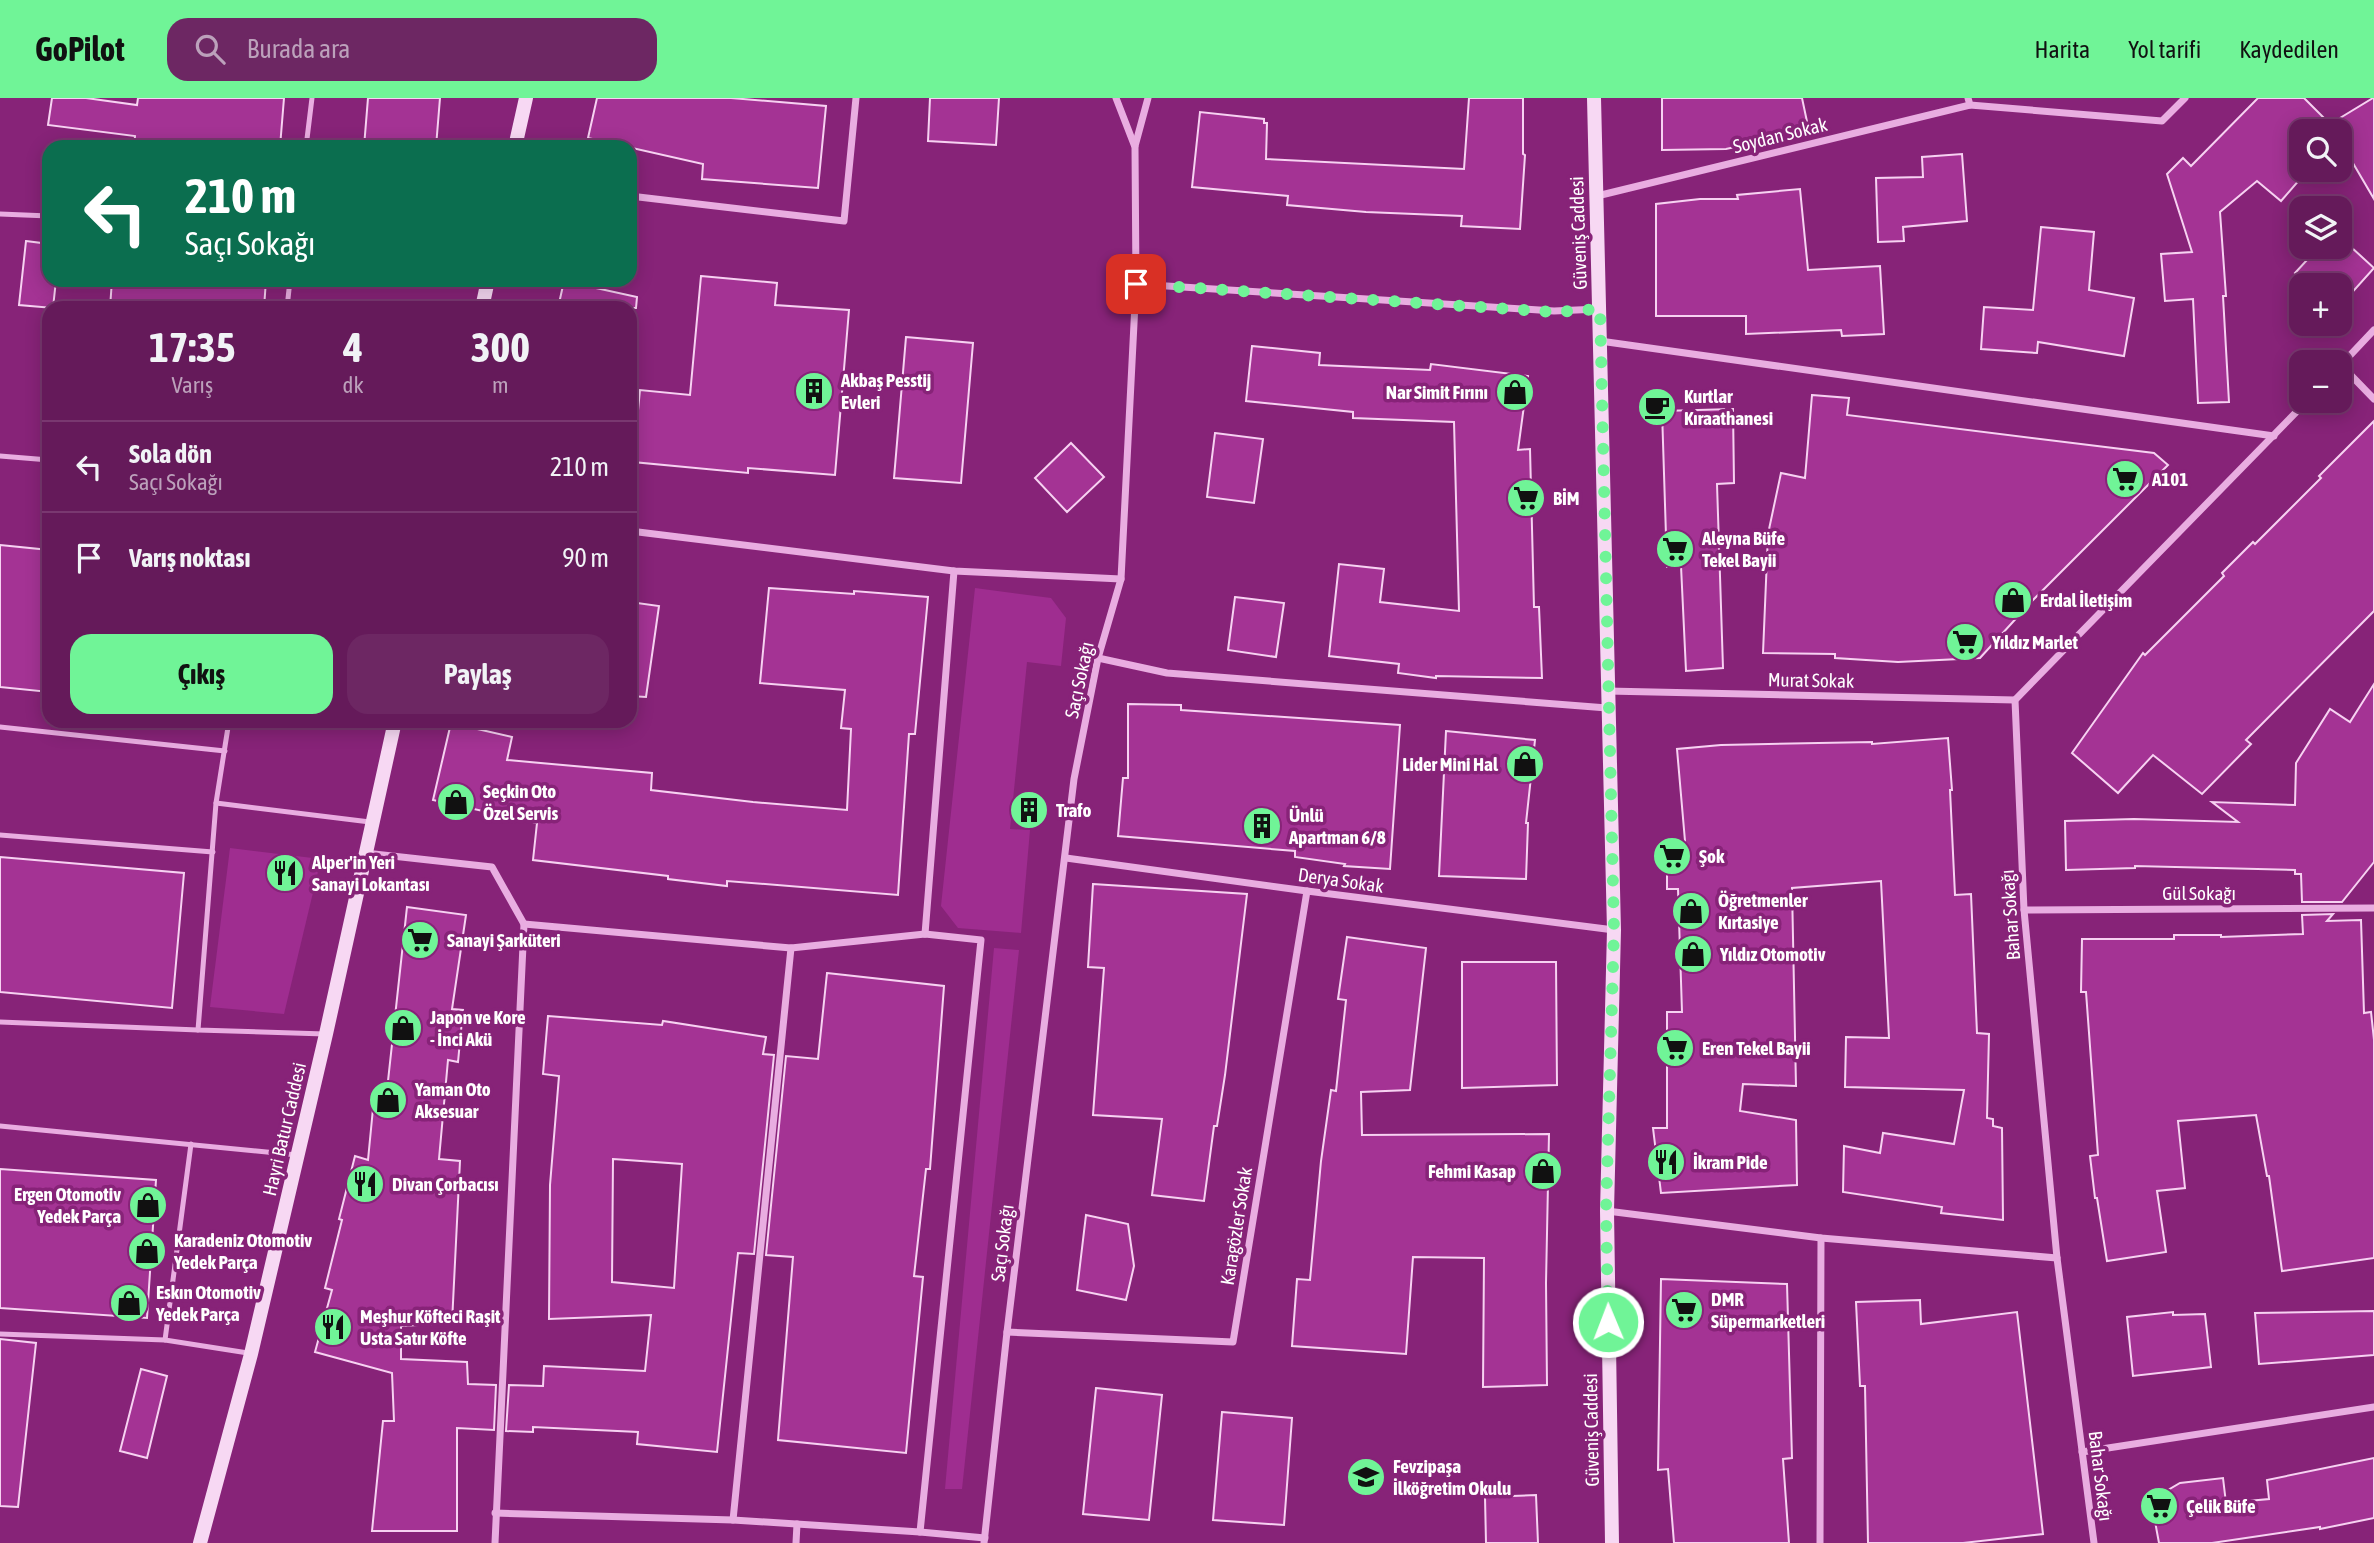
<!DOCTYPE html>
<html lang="tr">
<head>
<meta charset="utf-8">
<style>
	:root { --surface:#651a5a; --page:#6d2763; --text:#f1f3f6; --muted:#bca1bb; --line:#793870; --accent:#70f497 }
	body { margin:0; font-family:"Asap Condensed",sans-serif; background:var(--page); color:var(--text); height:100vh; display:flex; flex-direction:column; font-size:26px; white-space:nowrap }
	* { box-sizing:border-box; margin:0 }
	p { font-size:23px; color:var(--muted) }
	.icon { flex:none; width:38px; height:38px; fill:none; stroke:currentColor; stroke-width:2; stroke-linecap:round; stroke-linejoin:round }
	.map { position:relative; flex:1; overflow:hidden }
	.details { position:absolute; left:42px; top:203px; width:595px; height:427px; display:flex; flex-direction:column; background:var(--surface); border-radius:21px; box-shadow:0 4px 18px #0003,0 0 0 2px var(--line) }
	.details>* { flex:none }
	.hud { position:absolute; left:42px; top:42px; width:595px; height:147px; border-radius:21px; box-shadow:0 4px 18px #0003,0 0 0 2px var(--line); background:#0b6e4f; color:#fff; overflow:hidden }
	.controls { position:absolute; left:2289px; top:21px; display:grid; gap:14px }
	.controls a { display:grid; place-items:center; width:63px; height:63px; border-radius:14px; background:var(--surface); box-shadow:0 4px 18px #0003,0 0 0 2px var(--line); font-size:35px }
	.pin { position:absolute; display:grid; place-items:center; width:60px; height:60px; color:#fff; margin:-30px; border-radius:14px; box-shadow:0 4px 10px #0006 }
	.me { position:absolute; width:77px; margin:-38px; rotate:359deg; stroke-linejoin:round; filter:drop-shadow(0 0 5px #0008) }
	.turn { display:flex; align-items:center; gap:24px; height:147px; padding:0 28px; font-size:32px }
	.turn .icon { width:91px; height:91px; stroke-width:2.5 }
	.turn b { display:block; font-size:49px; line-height:60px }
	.eta { display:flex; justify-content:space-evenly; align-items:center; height:119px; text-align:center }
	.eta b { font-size:42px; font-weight:700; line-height:49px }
	.action { display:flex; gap:14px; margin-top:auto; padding:14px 28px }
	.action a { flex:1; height:80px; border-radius:21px; background:var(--accent); color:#111; font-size:28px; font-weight:700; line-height:80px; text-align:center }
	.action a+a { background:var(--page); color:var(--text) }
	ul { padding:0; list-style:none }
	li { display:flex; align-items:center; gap:21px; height:91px; padding:0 28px; border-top:2px solid var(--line) }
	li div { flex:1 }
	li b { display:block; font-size:26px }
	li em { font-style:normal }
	header { display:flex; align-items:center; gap:42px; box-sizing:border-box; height:98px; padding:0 35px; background:var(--accent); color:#111 }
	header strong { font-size:33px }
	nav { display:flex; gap:38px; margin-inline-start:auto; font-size:24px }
	.search { width:490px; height:63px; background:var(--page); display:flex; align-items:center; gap:18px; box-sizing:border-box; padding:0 24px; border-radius:21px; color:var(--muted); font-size:26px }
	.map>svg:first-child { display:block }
	.green { fill:#9f2d90 }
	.building { fill:#a43394; stroke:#f7d2f2; stroke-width:2; fill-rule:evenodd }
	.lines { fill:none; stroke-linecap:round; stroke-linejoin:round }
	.lane { stroke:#e9ade1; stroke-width:5 }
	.street { stroke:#e9ade1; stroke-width:7 }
	.secondary { stroke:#f7d8f3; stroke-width:14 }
	.route { stroke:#70f497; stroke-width:12; stroke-dasharray:0 21.6 }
	.labels { text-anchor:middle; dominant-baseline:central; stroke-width:7; stroke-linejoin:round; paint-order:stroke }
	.street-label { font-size:19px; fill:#fff; stroke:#872378 }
	.poi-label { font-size:19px; font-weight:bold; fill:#fff; stroke:#872378; text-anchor:start }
</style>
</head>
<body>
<header>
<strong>GoPilot</strong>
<div class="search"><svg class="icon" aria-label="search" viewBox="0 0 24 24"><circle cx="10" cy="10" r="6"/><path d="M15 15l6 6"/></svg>Burada ara</div>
<nav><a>Harita</a><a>Yol tarifi</a><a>Kaydedilen</a></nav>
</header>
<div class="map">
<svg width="2374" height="1445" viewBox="0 0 2374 1445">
	<rect width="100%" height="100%" fill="#872378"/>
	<g class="green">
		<path d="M975,490L1051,500L1066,520L1061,568L1027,564L1010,731L1030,732L1021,835L958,830L941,808Z"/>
		<path d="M230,750L321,761L284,916L210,909Z"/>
		<path d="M994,850L1019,852L962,1391H945Z"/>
	</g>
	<g class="building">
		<path d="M52,0H86L137,7L138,0H284L280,49H134L135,38L48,27Z"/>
		<path d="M368,0H440L436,49H364Z"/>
		<path d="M597,0H731L826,8L818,90L702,81L703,66L588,40Z"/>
		<path d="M930,0H999L996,47L928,43Z"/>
		<path d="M1469,0H1523V56L1525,57L1520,131L1461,128L1462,118L1366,114L1287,107L1288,98L1192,89L1200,14L1264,21V25H1267L1266,61L1464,71Z"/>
		<path d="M1662,0H1802L1809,33L1726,51L1662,52Z"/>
		<path d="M2258,0H2304L2337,33H2301V72H2308L2281,103L2257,83L2220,114L2226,198H2223L2229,304L2198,305L2193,201L2165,203L2161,156L2192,154L2167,76L2183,60L2191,68Z"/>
		<path d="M2373,0H2374V101L2340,43V20Z"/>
		<path d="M1962,56L1967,123L1903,129L1904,143L1878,144L1876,80L1923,79L1922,59Z"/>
		<path d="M1800,91L1808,172L1880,168L1884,236L1842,238L1841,232L1746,236V218H1656V106L1700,101H1738L1737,97Z"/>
		<path d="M2041,129L2094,134L2089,192L2134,200L2124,258L2038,244L2037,255L1981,251L1984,209L2033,212Z"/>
		<path d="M26,143L49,146V182H56L53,210L19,207Z"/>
		<path d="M2319,149H2351L2374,170L2340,208V187H2308L2295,175Z"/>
		<path d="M701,178L777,185L775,207L849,212L835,377L748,370V375L633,364L640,292L690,297Z"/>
		<path d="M112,182H266L264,210H110Z"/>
		<path d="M564,183L637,199L636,210H558Z"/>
		<path d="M906,239L973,245L961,385L894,380Z"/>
		<path d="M1252,248L1320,255L1319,267L1430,272L1431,266L1528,278L1518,352L1530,351L1534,509H1539L1542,580L1436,578V580L1398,575L1399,566L1329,558L1339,466L1384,471L1380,504L1459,513L1454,324L1353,320V314L1246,303Z"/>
		<path d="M1812,297L1849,300L1847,317L2154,355L2168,367L2032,503L1980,560L1898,564L1835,560V556L1763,555L1768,436L1781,375L1805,380Z"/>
		<path d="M1733,311L1734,385L1717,386L1723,570L1686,573L1681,468L1667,469L1662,313Z"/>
		<path d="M2374,323V513L2246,642L2251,646L2202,696L2153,657L2118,695L2072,655L2143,555L2145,557L2224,478L2222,475L2253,444L2255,446L2321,380L2319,378Z"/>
		<path d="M1215,335L1263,341L1254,405L1207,399Z"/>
		<path d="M1071,345L1104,379L1067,414L1035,380Z"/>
		<path d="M0,447L49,452V594L0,589Z"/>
		<path d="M769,490L854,496V493L928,499L915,636H909L898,797L727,783V788L668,781V778L533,762L537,725L433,702L451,625L512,639L507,662L652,675L651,692L753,704L847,712L851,631L841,630L845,592L760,585Z"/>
		<path d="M1235,499L1284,505L1276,559L1228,552Z"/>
		<path d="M630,504L659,508L646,599L630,598Z"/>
		<path d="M2374,586V764L2342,804H2302L2301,776H2295V772L2135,768V770L2066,772L2065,723L2134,721L2238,724L2212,704L2295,707L2296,665L2330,611L2350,624Z"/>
		<path d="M1128,606L1181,607V612L1400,627L1390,771L1344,768L1345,766L1295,759V753L1118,738L1123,680H1128Z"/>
		<path d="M1446,633L1535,642L1526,725H1528L1526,781L1439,778Z"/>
		<path d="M1948,640L1952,692H1950L1955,797L1971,796L1977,935L1989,936L1987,1020L1993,1021V1028L2002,1030L2003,1122L1941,1115L1942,1109L1843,1094L1844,1048L1880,1055L1883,1035L1954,1046L1964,992L1845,989L1846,939L1889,940L1881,783L1792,790L1796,988L1743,986L1740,1013L1796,1022L1797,1087L1661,1095L1653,1030H1667V914H1682L1678,791H1667V743H1685L1677,651L1721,647L1872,644V646Z"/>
		<path d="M0,759L184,775L172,910L0,894Z"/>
		<path d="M1093,786L1247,796L1225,977L1217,1028H1214L1204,1103L1152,1097L1162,1021L1093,1017L1104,870L1088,869Z"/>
		<path d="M407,809L466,817L452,911L463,912L458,964L448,962L439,1061L460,1063L452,1225L401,1228V1261L467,1264L468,1286L496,1287L494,1332L457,1330V1433H372L383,1323H394L392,1275L315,1254L332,1192L325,1190L342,1122L339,1121L355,1058L368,1062L375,990L387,992Z"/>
		<path d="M2333,816L2327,823L2361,822L2364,915L2371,914L2374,942V1160L2282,1173L2269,1078H2267L2256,1017L2178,1023L2185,1090L2157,1093L2166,1154L2107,1163L2097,1100H2095L2090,1058L2098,1057L2086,894H2081L2082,841H2174V837H2221V839L2303,836L2302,817Z"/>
		<path d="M1347,839L1426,850L1410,992L1361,994L1362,1037L1549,1036L1546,1185L1547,1287L1483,1289L1484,1160L1413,1159L1406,1256L1292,1248L1297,1181L1310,1182L1321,1063L1331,992L1336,993L1346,902L1338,901Z"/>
		<path d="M1462,864H1556L1557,987L1462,990Z"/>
		<path d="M827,875L944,888L930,1071H926L914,1178L923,1179L906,1355L778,1342L793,1159L766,1157L786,958L818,961Z"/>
		<path d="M548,918L662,927L663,923L766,939L763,956L774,957L754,1156L738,1155L717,1354L637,1346L638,1334L533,1329V1334L506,1333L509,1287L543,1288L544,1268L645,1273L651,1217L549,1221L550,1087L559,978L543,976ZM613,1061L682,1066L674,1190L612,1184Z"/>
		<path d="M0,1071L156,1082L147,1220L0,1210Z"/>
		<path d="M1086,1117L1128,1126L1134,1168L1126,1202L1077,1192Z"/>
		<path d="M1661,1181L1787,1186L1792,1360L1783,1361L1789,1445H1674L1668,1371L1658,1372Z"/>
		<path d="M1920,1202L1921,1226L2017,1214L2043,1436L1963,1445H1868L1865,1288H1860L1856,1204Z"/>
		<path d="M2374,1213V1257L2259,1266L2255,1215Z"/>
		<path d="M2173,1214V1217L2205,1216L2211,1269L2133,1278L2127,1219Z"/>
		<path d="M0,1241L36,1245L18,1409L0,1408Z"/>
		<path d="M141,1271L167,1278L147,1360L120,1353Z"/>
		<path d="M1096,1290L1162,1297L1149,1422L1083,1416Z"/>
		<path d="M1222,1314L1292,1320L1284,1427L1213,1422Z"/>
		<path d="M2374,1360V1420L2320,1431V1429L2212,1445H2159L2151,1402L2180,1385L2223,1380L2226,1405L2269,1401L2267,1382Z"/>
		<path d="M1536,1397L1538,1445H1486L1485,1399Z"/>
	</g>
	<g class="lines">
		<g class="lane">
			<path d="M306,49L312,0"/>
			<path d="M0,116L49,118"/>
			<path d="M287,210L290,182"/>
			<path d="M0,358L49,362"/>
			<path d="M229,623L216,705L198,932L325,936"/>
			<path d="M0,629L225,653"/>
			<path d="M216,705L370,724"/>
			<path d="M0,737L213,754"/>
			<path d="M0,924L198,932"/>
			<path d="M0,1028L297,1057"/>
			<path d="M0,1236L165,1242L248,1255"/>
			<path d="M165,1242L191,1046"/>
		</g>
		<g class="street">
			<path d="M1116,0L1135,49L1136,186"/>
			<path d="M1968,0L1970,7L2162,23L2185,0"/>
			<path d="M1135,48L1148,0"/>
			<path d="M630,98L844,123L856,0"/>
			<path d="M1597,98L1970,7"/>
			<path d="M1600,243L2274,338"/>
			<path d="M2341,267L2374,301"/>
			<path d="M2340,268L2374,232"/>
			<path d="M630,433L954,473L1121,481"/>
			<path d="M1098,560L1167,575L1607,610"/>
			<path d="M1607,593L2015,602"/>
			<path d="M365,755L492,769L524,826L495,1445"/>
			<path d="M1066,760L1307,793L1614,832"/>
			<path d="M2024,812L2374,810"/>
			<path d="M925,836L954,473"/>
			<path d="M1607,1113L1821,1140L2057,1160"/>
			<path d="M1007,1234L1233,1244L1307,793"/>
			<path d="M2082,1354L2374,1309"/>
			<path d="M495,1415L733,1422L920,1434L981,842L925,836L791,850L524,826"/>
			<path d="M733,1422L791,850"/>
			<path d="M920,1434L985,1440"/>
			<path d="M796,1445L797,1426"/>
			<path d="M984,1445L1007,1234L1074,681L1098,560L1121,481L1136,186L1554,213L1599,211"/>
			<path d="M1820,1445L1821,1140"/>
			<path d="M2094,1445L2057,1160L2024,812L2015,602L2307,303"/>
		</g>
		<g class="secondary">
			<path d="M1594,0L1614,832L1607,1113L1612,1445"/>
			<path d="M515,49L526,0"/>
			<path d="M482,210L488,182"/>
			<path d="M200,1445L251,1256L326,936L395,623"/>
		</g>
	</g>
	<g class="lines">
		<path class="route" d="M1136,186L1554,214L1600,211L1614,832L1606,1113L1608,1224"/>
	</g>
	<defs>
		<symbol id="building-disc" viewBox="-11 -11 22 22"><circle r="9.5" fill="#70f497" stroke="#872378"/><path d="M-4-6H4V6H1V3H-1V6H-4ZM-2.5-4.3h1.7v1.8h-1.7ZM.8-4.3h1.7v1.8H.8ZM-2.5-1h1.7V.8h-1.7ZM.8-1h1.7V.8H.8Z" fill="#111"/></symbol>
		<symbol id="shop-disc" viewBox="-11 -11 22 22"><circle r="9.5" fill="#70f497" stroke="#872378"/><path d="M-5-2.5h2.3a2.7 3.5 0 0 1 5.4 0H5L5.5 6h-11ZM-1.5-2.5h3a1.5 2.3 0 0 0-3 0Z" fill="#111"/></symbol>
		<symbol id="cafe-disc" viewBox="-11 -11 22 22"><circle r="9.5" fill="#70f497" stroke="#872378"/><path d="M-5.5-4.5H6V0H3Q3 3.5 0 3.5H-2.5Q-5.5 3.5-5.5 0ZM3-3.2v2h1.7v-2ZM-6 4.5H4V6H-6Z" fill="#111"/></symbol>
		<symbol id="supermarket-disc" viewBox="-11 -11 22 22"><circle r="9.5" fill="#70f497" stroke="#872378"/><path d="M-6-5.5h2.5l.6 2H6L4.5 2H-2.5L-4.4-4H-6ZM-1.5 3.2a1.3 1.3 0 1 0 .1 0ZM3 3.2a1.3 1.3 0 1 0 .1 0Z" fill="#111"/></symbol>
		<symbol id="restaurant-disc" viewBox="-11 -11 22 22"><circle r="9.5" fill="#70f497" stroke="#872378"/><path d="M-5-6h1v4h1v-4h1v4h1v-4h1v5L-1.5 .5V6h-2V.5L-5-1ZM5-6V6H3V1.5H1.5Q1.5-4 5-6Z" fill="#111"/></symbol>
		<symbol id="school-disc" viewBox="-11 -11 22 22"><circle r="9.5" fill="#70f497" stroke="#872378"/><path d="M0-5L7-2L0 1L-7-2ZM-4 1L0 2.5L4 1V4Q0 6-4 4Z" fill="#111"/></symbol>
	</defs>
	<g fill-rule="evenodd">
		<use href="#building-disc" x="792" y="271" width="44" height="44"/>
		<use href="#shop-disc" x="1493" y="272" width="44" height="44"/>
		<use href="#cafe-disc" x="1635" y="287" width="44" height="44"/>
		<use href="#supermarket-disc" x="2103" y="359" width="44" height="44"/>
		<use href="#supermarket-disc" x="1504" y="378" width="44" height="44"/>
		<use href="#supermarket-disc" x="1653" y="429" width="44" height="44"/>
		<use href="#shop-disc" x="1991" y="480" width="44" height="44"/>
		<use href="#supermarket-disc" x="1943" y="522" width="44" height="44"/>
		<use href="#shop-disc" x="1503" y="644" width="44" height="44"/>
		<use href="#shop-disc" x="434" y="682" width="44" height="44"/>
		<use href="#building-disc" x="1007" y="690" width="44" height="44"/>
		<use href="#building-disc" x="1240" y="706" width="44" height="44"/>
		<use href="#supermarket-disc" x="1650" y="736" width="44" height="44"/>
		<use href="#restaurant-disc" x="263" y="753" width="44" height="44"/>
		<use href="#shop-disc" x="1669" y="791" width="44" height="44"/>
		<use href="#supermarket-disc" x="398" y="820" width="44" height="44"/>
		<use href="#shop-disc" x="1671" y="834" width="44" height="44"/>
		<use href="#shop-disc" x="381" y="908" width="44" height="44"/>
		<use href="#supermarket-disc" x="1653" y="928" width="44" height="44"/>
		<use href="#shop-disc" x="366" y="980" width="44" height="44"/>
		<use href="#restaurant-disc" x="1644" y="1042" width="44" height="44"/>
		<use href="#shop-disc" x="1521" y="1051" width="44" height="44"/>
		<use href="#restaurant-disc" x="343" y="1064" width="44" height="44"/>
		<use href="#shop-disc" x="126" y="1085" width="44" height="44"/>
		<use href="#shop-disc" x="125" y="1131" width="44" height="44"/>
		<use href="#shop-disc" x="107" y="1183" width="44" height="44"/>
		<use href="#supermarket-disc" x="1662" y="1190" width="44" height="44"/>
		<use href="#restaurant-disc" x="311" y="1207" width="44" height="44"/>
		<use href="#school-disc" x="1344" y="1357" width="44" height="44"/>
		<use href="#supermarket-disc" x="2137" y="1386" width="44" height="44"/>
	</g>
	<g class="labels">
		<g class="street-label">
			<text transform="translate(1780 37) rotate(-14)">Soydan Sokak</text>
			<text transform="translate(1578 135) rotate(-92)">Güveniş Caddesi</text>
			<text transform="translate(1079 582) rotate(-78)">Saçı Sokağı</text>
			<text transform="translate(1811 582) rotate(1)">Murat Sokak</text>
			<text transform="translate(1341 782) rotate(8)">Derya Sokak</text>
			<text x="2199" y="795">Gül Sokağı</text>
			<text transform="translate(2010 817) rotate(-94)">Bahar Sokağı</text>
			<text transform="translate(284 1031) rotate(-77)">Hayri Batur Caddesi</text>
			<text transform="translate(1236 1128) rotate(-81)">Karagözler Sokak</text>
			<text transform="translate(1002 1145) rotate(-83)">Saçı Sokağı</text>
			<text transform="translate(1591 1332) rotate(-91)">Güveniş Caddesi</text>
			<text transform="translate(2101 1378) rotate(83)">Bahar Sokağı</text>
		</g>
		<g class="poi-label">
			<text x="841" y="282">Akbaş Pesstij<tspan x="841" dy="22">Evleri</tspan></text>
			<text x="1488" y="294" text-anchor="end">Nar Simit Fırını</text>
			<text x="1684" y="298">Kurtlar<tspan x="1684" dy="22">Kıraathanesi</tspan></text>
			<text x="2152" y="381">A101</text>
			<text x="1553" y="400">BİM</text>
			<text x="1702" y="440">Aleyna Büfe<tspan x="1702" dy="22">Tekel Bayii</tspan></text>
			<text x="2040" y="502">Erdal İletişim</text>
			<text x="1992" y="544">Yıldız Marlet</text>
			<text x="1498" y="666" text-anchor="end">Lider Mini Hal</text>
			<text x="483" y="693">Seçkin Oto<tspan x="483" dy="22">Özel Servis</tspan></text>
			<text x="1056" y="712">Trafo</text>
			<text x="1289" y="717">Ünlü<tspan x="1289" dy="22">Apartman 6/8</tspan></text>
			<text x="1699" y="758">Şok</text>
			<text x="312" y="764">Alper'in Yeri<tspan x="312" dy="22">Sanayi Lokantası</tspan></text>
			<text x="1718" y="802">Öğretmenler<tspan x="1718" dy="22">Kırtasiye</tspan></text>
			<text x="447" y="842">Sanayi Şarküteri</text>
			<text x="1720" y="856">Yıldız Otomotiv</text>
			<text x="430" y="919">Japon ve Kore<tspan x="430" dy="22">- İnci Akü</tspan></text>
			<text x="1702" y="950">Eren Tekel Bayii</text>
			<text x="415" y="991">Yaman Oto<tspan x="415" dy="22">Aksesuar</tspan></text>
			<text x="1693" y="1064">İkram Pide</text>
			<text x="1516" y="1073" text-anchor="end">Fehmi Kasap</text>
			<text x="392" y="1086">Divan Çorbacısı</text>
			<text x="121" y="1096" text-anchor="end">Ergen Otomotiv<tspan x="121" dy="22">Yedek Parça</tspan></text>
			<text x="174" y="1142">Karadeniz Otomotiv<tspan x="174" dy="22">Yedek Parça</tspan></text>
			<text x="156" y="1194">Eskın Otomotiv<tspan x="156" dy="22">Yedek Parça</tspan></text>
			<text x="1711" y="1201">DMR<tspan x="1711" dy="22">Süpermarketleri</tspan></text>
			<text x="360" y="1218">Meşhur Köfteci Raşit<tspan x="360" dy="22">Usta Satır Köfte</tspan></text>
			<text x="1393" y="1368">Fevzipaşa<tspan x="1393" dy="22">İlköğretim Okulu</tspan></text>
			<text x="2186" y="1408">Çelik Büfe</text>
		</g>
	</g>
</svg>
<div class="controls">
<a><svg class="icon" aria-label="search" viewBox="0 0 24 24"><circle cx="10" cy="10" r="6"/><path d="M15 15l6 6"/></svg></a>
<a><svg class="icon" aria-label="layers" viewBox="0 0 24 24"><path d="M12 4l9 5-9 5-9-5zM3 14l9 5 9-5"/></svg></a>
<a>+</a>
<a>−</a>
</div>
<div class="pin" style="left:1136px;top:186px;background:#d93025"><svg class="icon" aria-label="arrive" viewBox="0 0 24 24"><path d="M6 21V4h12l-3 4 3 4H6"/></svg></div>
<svg class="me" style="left:1608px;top:1224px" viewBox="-20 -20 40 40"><circle r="17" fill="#70f497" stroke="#fff" stroke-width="3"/><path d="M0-11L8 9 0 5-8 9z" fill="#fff"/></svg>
<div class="hud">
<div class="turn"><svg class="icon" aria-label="left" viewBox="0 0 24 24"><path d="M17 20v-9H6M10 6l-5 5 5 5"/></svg><div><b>210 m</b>Saçı Sokağı</div></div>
</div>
<section class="details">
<div class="eta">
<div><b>17:35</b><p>Varış</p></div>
<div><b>4</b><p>dk</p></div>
<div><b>300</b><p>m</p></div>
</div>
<ul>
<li><svg class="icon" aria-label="left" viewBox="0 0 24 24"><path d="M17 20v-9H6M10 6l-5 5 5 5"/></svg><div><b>Sola dön</b><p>Saçı Sokağı</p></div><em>210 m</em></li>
<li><svg class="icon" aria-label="arrive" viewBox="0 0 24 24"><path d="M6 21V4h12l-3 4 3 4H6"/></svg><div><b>Varış noktası</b></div><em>90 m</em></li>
</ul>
<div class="action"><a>Çıkış</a><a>Paylaş</a></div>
</section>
</div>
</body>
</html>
